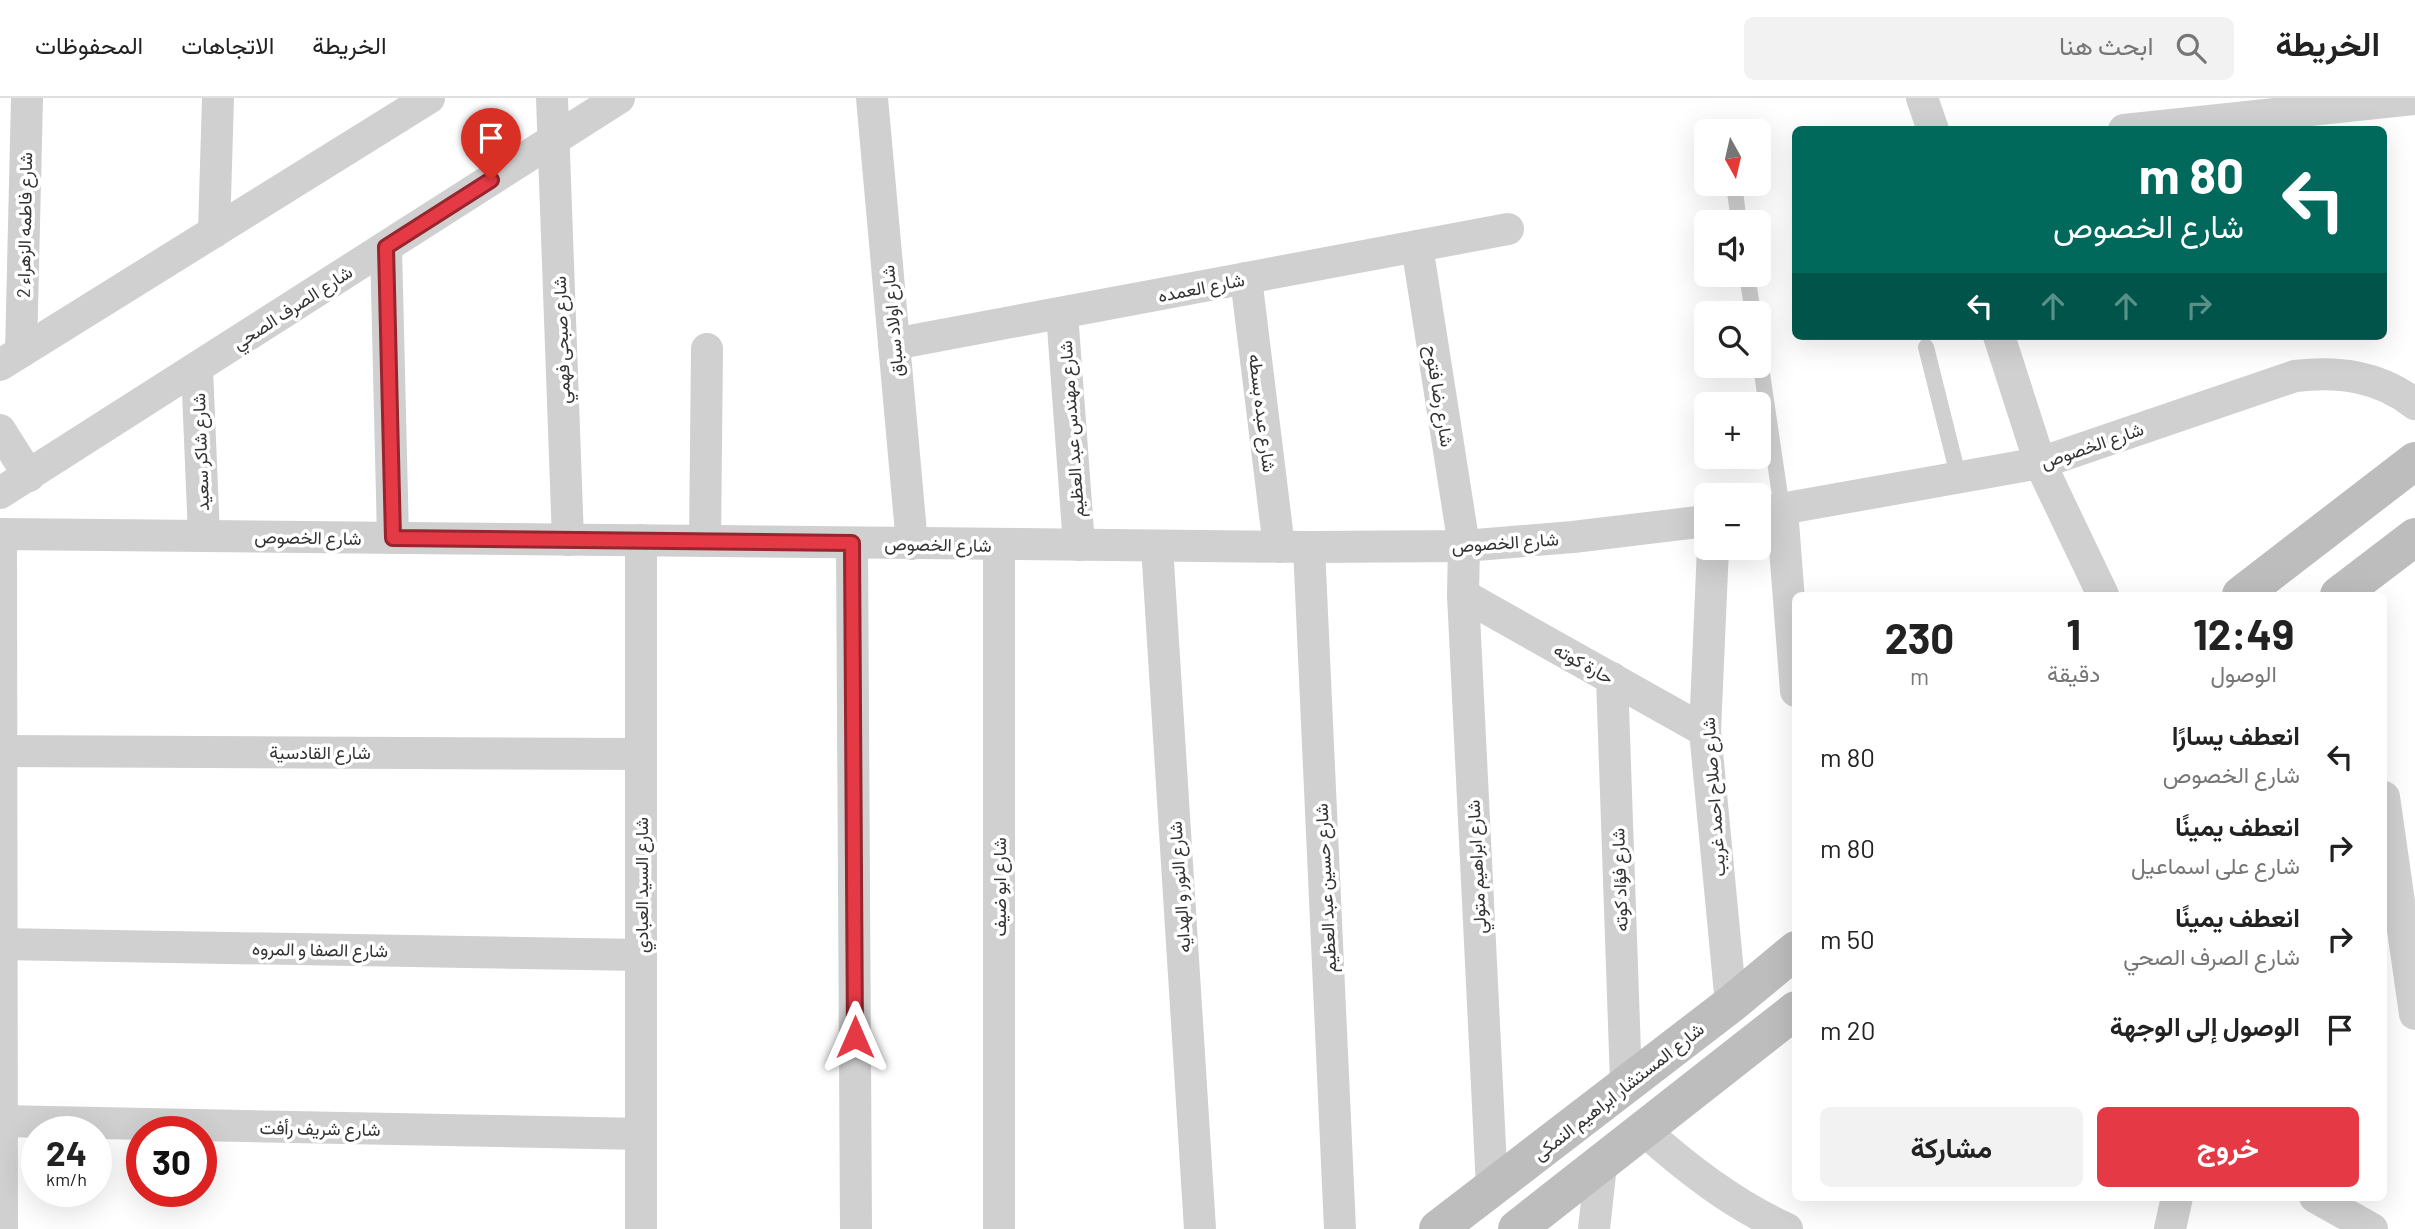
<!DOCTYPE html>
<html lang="ar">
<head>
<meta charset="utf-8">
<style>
	:root { --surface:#fff; --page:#f2f2f2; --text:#222; --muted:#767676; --line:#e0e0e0; --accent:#e63946 }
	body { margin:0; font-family:Barlow,Vazirmatn,sans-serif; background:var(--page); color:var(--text); direction:rtl; height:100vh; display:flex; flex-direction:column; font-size:26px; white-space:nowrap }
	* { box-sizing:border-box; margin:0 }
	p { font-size:23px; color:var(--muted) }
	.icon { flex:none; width:38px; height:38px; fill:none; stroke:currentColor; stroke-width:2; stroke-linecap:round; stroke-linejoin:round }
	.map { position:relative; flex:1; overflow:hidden; direction:ltr }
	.panel { position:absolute; left:1792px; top:494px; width:595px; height:609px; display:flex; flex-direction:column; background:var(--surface); border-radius:10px; box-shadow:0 7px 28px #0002; direction:rtl }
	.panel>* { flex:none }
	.top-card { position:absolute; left:1792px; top:28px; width:595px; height:214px; border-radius:10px; box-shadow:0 7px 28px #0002; direction:rtl; background:#00695c; color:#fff; overflow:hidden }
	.needle { width:46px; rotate:172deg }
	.controls { position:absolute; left:1694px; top:21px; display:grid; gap:14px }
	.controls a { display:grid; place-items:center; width:77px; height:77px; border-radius:10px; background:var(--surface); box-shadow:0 7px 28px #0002; font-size:35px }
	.speed { position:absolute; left:21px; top:1018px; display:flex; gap:14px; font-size:35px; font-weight:700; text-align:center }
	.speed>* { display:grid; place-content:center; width:91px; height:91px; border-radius:50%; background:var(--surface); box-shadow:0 7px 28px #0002; line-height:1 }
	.speed small { font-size:18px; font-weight:400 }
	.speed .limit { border:10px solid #d22; background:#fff; color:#111 }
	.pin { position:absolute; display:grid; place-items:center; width:60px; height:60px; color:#fff; margin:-72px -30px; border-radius:50% 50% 50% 0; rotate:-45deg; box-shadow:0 0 7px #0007 }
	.pin .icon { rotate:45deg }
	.me { position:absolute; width:77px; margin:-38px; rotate:0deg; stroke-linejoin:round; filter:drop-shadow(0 0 5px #0008) }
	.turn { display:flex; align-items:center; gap:24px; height:147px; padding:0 28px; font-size:32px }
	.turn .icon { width:91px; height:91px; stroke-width:2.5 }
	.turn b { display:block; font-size:49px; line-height:60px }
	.lanes { display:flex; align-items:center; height:66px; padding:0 28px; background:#0003; justify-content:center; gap:35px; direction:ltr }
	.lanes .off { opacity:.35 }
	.eta { display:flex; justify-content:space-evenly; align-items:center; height:119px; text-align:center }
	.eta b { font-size:42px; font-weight:700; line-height:49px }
	.primary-button { display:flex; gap:14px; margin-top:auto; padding:14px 28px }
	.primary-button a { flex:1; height:80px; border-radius:10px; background:var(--accent); color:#fff; font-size:28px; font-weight:700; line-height:80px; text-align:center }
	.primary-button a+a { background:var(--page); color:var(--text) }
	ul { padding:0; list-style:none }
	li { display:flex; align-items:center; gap:21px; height:91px; padding:0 28px }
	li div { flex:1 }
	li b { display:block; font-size:26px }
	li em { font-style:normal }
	header { display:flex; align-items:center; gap:42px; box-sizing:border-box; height:98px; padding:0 35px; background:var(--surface); border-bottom:2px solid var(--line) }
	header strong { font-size:33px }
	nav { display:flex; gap:38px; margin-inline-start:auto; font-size:24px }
	.search { width:490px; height:63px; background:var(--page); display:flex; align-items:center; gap:18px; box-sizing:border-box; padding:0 24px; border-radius:10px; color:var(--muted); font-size:26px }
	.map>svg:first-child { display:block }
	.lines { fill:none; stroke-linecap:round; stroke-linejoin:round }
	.service { stroke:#d0d0d0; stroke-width:16 }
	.minor { stroke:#d0d0d0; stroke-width:32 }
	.secondary { stroke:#bdbdbd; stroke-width:38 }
	.route-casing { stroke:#96252e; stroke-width:18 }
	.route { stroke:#e63946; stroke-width:12 }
	.labels { text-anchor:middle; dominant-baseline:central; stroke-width:7; stroke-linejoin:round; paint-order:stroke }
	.street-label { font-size:18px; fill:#333; stroke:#fff }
</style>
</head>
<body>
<header>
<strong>الخريطة</strong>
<div class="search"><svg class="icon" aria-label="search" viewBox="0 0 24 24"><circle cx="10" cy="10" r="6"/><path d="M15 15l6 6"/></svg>ابحث هنا</div>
<nav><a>الخريطة</a><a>الاتجاهات</a><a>المحفوظات</a></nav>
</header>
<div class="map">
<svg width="2415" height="1131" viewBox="0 0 2415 1131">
	<rect width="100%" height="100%" fill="#fff"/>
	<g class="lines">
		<g class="service">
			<path d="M1734,86L1739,124"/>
			<path d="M1747,177L1753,215"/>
			<path d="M1926,249L1959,381"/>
			<path d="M1759,255L1782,411"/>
		</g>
		<g class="minor">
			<path d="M552,0L568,442"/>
			<path d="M872,0L912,446"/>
			<path d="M1922,0L1933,32"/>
			<path d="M2124,32L2415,1"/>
			<path d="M214,134L218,0"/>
			<path d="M1417,148L1464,448L1463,497L1492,1090"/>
			<path d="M386,149L393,440"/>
			<path d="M1246,180L1279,449"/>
			<path d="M1062,215L1079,447"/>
			<path d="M1999,238L2040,365L2103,497"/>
			<path d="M894,246L1508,131"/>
			<path d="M21,254L27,0"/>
			<path d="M0,267L429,0"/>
			<path d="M197,270L204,438"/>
			<path d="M0,332L29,378"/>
			<path d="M0,395L619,0"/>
			<path d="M1782,411L1796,593"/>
			<path d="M1759,415L2040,365L2295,278C2339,273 2379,278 2415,306"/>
			<path d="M0,436L1309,449L1464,448L1573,439L1706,423"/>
			<path d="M1,436L2,1131"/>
			<path d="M641,442V1131"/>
			<path d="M705,443L707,251"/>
			<path d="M852,445L856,1131"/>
			<path d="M1157,448L1200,1131"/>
			<path d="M1309,449L1340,1131"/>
			<path d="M1713,450L1705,633L1731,906"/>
			<path d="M1463,497L1705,633"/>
			<path d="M1612,580L1626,984"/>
			<path d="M0,653L641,656"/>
			<path d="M2384,699L2415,916"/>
			<path d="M0,846L641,857"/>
			<path d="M0,1023L641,1036"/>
			<path d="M1644,1032C1688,1072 1733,1106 1787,1131"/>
			<path d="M2315,1099L2372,1131"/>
			<path d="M999,1131V447"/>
			<path d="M1594,1131L1601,1067"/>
			<path d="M2170,1131L2177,1099"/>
		</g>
		<g class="secondary">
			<path d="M2241,497L2415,363"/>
			<path d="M2339,497L2415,439"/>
			<path d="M1438,1131L1731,906L1796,852"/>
			<path d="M1517,1131L1796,912"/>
		</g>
	</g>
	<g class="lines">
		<defs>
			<path id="route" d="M491,82L386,149L393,440L852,445L855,939"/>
		</defs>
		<use href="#route" class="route-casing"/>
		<use href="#route" class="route"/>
	</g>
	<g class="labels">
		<g class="street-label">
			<text transform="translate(24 127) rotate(-89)">شارع فاطمه الزهراء 2</text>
			<text transform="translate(1201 189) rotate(-11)">شارع العمده</text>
			<text transform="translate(292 209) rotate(-33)">شارع الصرف الصحي</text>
			<text transform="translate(892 223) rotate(-95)">شارع اولاد سباق</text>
			<text transform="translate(561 242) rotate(-92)">شارع صبحى فهمي</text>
			<text transform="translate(1440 298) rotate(81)">شارع رضا فتوح</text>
			<text transform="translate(1263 315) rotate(83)">شارع عبده بسطه</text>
			<text transform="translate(1071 331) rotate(-94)">شارع مهندس عبد العظيم</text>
			<text transform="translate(2092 347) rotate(-19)">شارع الخصوص</text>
			<text transform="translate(200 354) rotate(-92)">شارع شاكر سعيد</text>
			<text transform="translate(308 439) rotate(1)">شارع الخصوص</text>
			<text transform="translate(1505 444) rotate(-4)">شارع الخصوص</text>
			<text transform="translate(938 446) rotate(1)">شارع الخصوص</text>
			<text transform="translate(1584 565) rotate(29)">حارة كوته</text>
			<text x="320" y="654">شارع القادسية</text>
			<text transform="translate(1713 699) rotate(-94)">شارع صلاح احمد غريب</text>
			<text transform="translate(1476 769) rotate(-93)">شارع ابراهيم متولي</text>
			<text transform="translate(1619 782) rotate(-92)">شارع فؤاد كوته</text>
			<text transform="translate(641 787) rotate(-90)">شارع السيد العبادي</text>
			<text transform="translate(999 789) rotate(-90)">شارع ابو ضيف</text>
			<text transform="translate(1179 789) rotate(-94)">شارع النور و الهدايه</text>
			<text transform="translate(1325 790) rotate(-93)">شارع حسين عبد العظيم</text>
			<text transform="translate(320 851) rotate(1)">شارع الصفا و المروه</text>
			<text transform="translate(1618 993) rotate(-38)">شارع المستشار ابراهيم النمكى</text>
			<text transform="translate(320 1030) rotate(1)">شارع شريف رأفت</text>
		</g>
	</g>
</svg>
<div class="controls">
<a><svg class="needle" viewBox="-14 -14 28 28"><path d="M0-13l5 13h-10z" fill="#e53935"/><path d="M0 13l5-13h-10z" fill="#767676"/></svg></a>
<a><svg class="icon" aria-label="sound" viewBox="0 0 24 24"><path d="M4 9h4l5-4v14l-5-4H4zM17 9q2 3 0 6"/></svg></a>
<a><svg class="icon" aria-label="search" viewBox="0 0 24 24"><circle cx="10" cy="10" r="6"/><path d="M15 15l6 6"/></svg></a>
<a>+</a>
<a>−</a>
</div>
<div class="speed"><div>24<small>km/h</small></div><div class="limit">30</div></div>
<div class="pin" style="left:491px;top:82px;background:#d93025"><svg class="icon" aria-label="arrive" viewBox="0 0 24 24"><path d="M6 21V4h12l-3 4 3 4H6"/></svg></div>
<svg class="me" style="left:855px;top:939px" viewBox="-20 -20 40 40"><path d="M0-17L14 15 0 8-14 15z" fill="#e63946" stroke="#fff" stroke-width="4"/></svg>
<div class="top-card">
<div class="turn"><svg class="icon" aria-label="left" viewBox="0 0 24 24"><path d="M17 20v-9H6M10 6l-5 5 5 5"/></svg><div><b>80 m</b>شارع الخصوص</div></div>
<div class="lanes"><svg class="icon" aria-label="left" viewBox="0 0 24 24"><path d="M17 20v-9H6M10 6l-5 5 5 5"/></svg><svg class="icon off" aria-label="ahead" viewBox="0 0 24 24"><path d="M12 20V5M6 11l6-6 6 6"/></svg><svg class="icon off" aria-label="ahead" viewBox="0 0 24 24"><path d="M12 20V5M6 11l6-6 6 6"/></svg><svg class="icon off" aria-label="right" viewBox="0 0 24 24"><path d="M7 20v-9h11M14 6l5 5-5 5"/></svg></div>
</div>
<section class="panel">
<div class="eta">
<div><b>12:49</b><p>الوصول</p></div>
<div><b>1</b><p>دقيقة</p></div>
<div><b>230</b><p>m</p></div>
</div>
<ul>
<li><svg class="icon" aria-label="left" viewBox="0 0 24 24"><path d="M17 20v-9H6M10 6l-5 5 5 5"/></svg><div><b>انعطف يسارًا</b><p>شارع الخصوص</p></div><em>80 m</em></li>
<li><svg class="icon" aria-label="right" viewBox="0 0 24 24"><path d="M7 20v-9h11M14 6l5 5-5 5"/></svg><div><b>انعطف يمينًا</b><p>شارع على اسماعيل</p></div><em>80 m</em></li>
<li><svg class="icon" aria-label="right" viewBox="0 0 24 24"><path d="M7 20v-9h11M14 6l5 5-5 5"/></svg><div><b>انعطف يمينًا</b><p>شارع الصرف الصحي</p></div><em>50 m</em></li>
<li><svg class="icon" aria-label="arrive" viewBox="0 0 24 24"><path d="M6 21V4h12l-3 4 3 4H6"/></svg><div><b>الوصول إلى الوجهة</b></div><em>20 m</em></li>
</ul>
<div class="primary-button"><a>خروج</a><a>مشاركة</a></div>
</section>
</div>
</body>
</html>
